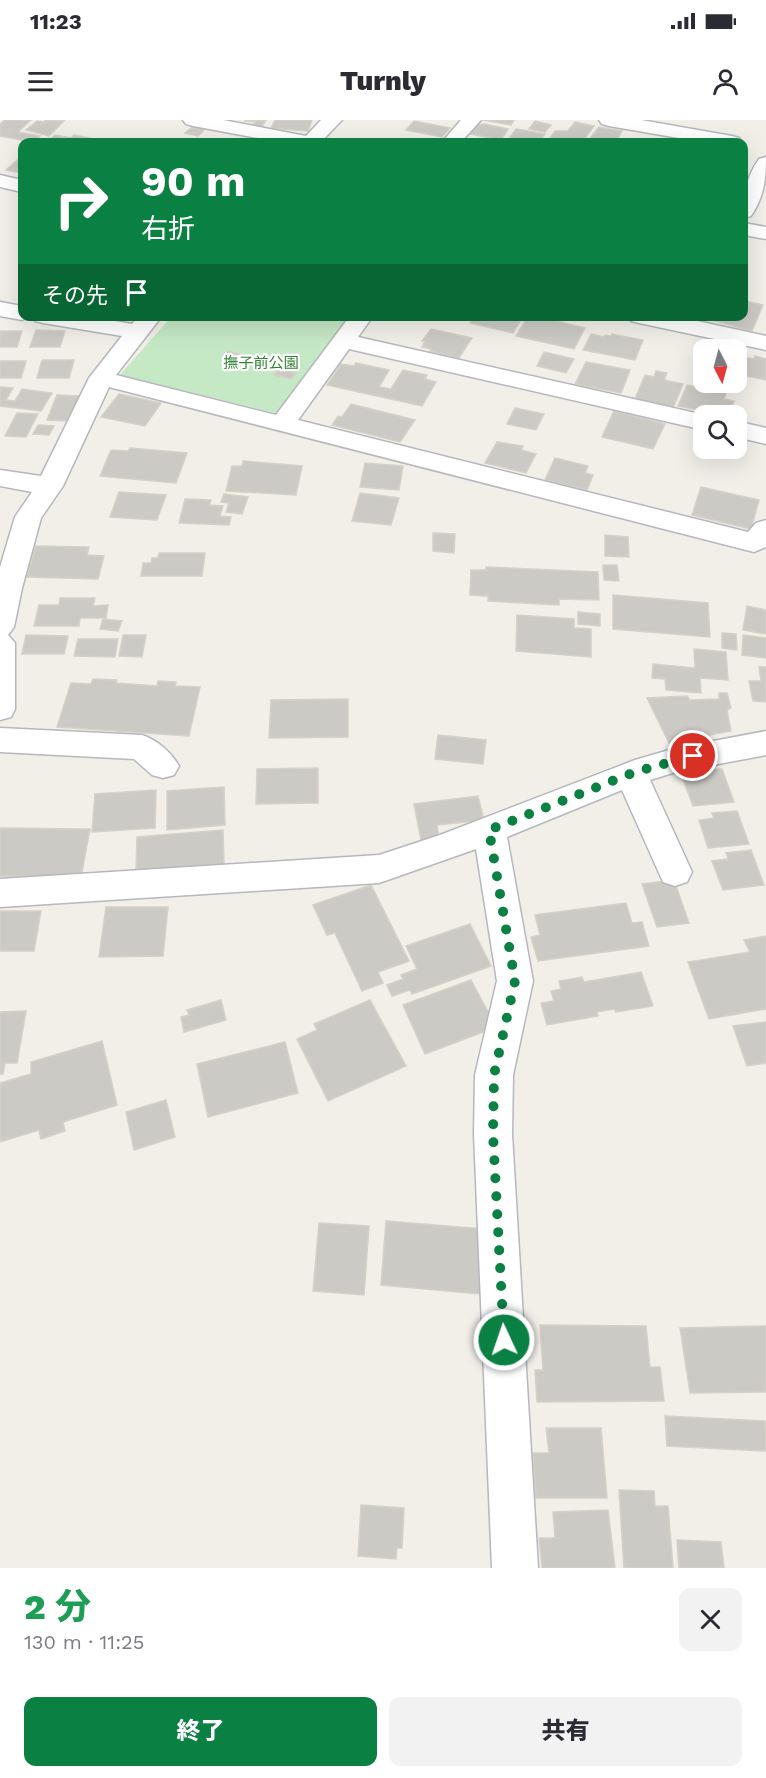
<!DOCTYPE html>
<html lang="ja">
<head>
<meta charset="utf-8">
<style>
	:root { --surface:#fff; --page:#f2f2f3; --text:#2b2b33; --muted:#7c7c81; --accent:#0b8043 }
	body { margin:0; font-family:"Work Sans","Noto Sans JP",sans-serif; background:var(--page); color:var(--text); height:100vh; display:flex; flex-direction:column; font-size:22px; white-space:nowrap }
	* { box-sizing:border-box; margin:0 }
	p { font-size:20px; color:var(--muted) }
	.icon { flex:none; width:33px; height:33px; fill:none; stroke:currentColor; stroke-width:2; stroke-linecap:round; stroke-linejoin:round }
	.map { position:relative; height:1448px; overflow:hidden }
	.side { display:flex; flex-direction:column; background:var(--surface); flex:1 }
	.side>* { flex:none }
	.banner { position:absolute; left:18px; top:18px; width:730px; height:183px; border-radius:12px; box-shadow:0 6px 24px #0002; background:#0b8043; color:#fff; overflow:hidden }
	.needle { width:39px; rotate:174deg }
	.buttons { position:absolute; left:693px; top:219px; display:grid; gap:12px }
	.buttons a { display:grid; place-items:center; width:54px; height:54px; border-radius:12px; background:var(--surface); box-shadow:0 6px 24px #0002; font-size:30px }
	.pin { position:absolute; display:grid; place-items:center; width:51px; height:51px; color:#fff; margin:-26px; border:3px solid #fff; border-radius:50%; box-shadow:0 2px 6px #0007 }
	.me { position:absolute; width:66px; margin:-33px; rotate:357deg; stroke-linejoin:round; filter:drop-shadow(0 0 4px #0008) }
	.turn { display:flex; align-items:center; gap:21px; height:126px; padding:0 24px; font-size:27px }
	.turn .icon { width:78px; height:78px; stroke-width:2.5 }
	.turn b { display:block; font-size:42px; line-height:51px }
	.then { display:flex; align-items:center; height:57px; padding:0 24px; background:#0003; gap:12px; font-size:22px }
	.round { display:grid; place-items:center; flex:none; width:63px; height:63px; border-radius:12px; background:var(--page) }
	.overview { display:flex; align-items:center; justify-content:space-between; height:102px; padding:0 24px }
	h1 { font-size:36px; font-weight:800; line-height:45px; color:#1e9e55 }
	.button { display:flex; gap:12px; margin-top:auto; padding:12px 24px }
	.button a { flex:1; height:69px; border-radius:12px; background:var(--accent); color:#fff; font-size:24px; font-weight:800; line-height:69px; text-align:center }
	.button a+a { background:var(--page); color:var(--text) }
	.status { display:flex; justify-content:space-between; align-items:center; height:42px; padding:0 30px; background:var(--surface); direction:ltr }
	.status svg { height:16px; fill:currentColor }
	header { display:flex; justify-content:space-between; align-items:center; height:78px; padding:0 24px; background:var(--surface); font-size:27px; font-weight:800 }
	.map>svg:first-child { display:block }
	.green { fill:#c5e8c5 }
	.building { fill:#cccac5; stroke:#d6d1c6; stroke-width:1.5 }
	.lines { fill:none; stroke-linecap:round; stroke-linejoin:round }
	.minor-casing { stroke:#b5b8bc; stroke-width:3 }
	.minor { fill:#fff; fill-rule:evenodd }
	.route { stroke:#0b8043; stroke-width:10; stroke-dasharray:0 18 }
	.labels { text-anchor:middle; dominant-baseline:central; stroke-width:4.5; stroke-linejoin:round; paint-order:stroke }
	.far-park-label { font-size:15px; fill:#348238; stroke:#fff }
</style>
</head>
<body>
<div class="status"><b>11:23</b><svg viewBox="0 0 49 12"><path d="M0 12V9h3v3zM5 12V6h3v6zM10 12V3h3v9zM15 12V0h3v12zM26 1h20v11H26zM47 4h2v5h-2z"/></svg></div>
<header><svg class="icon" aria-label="menu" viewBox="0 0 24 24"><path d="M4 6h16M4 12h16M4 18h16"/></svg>Turnly<svg class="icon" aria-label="person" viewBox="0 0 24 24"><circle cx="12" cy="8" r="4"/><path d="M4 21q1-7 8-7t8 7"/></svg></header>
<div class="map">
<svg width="766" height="1448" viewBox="0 0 766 1448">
	<rect width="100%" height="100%" fill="#f1efe8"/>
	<path class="green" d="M171,197H353L280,294L120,255Z"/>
	<g class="building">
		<path d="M5,0H31L18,12L40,16L33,22L0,16V4Z"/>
		<path d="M46,0L64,1L49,16L26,10L37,1L44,2Z"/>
		<path d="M266,0L262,7L252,6L255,2L244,1Z"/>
		<path d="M275,0H312L308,11L271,8Z"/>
		<path d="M483,0H514L511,5Z"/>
		<path d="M414,1L450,8L442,17L406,10Z"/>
		<path d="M535,1L551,5L545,12L529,9Z"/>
		<path d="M575,2L594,6L582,22H547L555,11H568Z"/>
		<path d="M484,4L508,9L501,20L471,14L477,5Z"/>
		<path d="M599,7L622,11L617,20L628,22H587Z"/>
		<path d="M191,8L204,10L198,16L185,13Z"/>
		<path d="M516,9L545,14L539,22L508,20Z"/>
		<path d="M55,15L71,18L74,15L89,18L84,22H47Z"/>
		<path d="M22,36V53L6,50Z"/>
		<path d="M744,181L763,185L752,211L705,198L706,196H744Z"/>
		<path d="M474,196H519L523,197L513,213L470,203Z"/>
		<path d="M528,196H535L585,208L574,229L516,216Z"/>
		<path d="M431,209L472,218L459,238L430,231L431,229L422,227L425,221H422Z"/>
		<path d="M36,210L65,211L60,227H30Z"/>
		<path d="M0,211H22L17,227H0Z"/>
		<path d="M591,214L604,217L605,215L611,216L612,214L643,220L635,240L583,230Z"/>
		<path d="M228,231L252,238L246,244L222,238Z"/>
		<path d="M701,231L704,232V248L696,246Z"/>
		<path d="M544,232L574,239L566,253L537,246Z"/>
		<path d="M737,236L754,239L755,236L766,239V260L736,254Z"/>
		<path d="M42,240H74L69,258H37Z"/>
		<path d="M0,241H26L21,258H0Z"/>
		<path d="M586,242L630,250L621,273L575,264Z"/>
		<path d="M356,243L389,250L379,267L391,269L403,250L427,255L425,259L436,262L422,286L327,265L341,244L354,246Z"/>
		<path d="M279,249L296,253L291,259L274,255Z"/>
		<path d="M656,251L667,253L664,260L683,264L673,288L635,279L645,255L654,257Z"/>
		<path d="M687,265L726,273L724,279L734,281L729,296L678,286Z"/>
		<path d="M0,267L13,268L6,280L15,281L22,269L52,273L41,291L0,286Z"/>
		<path d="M119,274L161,283L145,306L101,297Z"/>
		<path d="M57,275L79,276L70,301L47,300Z"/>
		<path d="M351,284L415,300L400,322L332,305L338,296L342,297Z"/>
		<path d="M515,288L544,294L536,310L507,304Z"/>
		<path d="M614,291L665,304L653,329L602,317Z"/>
		<path d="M17,293L38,294L26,317L5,316Z"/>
		<path d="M38,305L54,306L49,315L33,314Z"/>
		<path d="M497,322L523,326L521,330L536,334L526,353L485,343Z"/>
		<path d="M130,328L187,333L176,363L100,356L111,330L128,331Z"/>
		<path d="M555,338L588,346L585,353L593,355L587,370L545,360Z"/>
		<path d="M243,341L302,346L296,375L226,371L232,346H242Z"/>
		<path d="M365,343L403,346L399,370L360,367Z"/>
		<path d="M701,367L759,380L751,409L692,395Z"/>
		<path d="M119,372L166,375L157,400L110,397Z"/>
		<path d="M360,373L399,378L391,405L352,401Z"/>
		<path d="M224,374L248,377L242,394L226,392L229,383L221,382Z"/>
		<path d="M185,379L211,380L209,385L223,386L220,396L231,397L229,405L179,403Z"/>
		<path d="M433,413L455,414L454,433L433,431Z"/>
		<path d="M605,415L628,417L629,437L605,436Z"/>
		<path d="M36,426L89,427L87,435L104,436L98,459L27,457Z"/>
		<path d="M159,433H205L202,456H141L143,443H151L152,438H158Z"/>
		<path d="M603,445H617L619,461L604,460Z"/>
		<path d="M486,447L598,452L599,480L559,479V485L488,481V476L470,475L471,450H486Z"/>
		<path d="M613,475L708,483L710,517L613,509Z"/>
		<path d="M60,478H95L93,486L108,485L106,498H80L79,506H34L39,485H59Z"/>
		<path d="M747,486L766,490V514L743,510Z"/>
		<path d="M578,492L600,494V506L578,504Z"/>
		<path d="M517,495L574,499V508L591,509V537L516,531Z"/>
		<path d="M103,499L122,501L118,511L100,509Z"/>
		<path d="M722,513L736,514L737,530L722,528Z"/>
		<path d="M26,515L68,516L64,534H22Z"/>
		<path d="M123,515H146L142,537L119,536Z"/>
		<path d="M743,515L766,518V538L742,535Z"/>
		<path d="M78,519H118L115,537L74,536Z"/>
		<path d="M694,529L726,532L728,560L700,558L701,573L666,570L665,559L652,558L653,544L695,548Z"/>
		<path d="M759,547H766V582L753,581L749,561H761Z"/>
		<path d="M93,559L117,560L116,563L157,566L158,561L176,562L175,566L200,567L189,616L57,607L71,563L91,564Z"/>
		<path d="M719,573H727L731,588L727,590L731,611L669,623L647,578L687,576L690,580L719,579Z"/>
		<path d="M348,579V617L269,618L271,580Z"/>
		<path d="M438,615L486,620L483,644L435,639Z"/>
		<path d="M318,648V683L256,684L257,649Z"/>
		<path d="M722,649L734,682L693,686L683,659L697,657L695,651Z"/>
		<path d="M224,667L225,705L167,710V671Z"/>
		<path d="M156,670L155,708L92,712L95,674Z"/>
		<path d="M478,676L484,700L437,705L439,718L421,720L414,684Z"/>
		<path d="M737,691L749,724L708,728L699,700L714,698L712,693Z"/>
		<path d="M0,708L90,709L81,757L0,756Z"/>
		<path d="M223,710L224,745L136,752L137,717Z"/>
		<path d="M751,730L764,765L723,770L712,741L728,739L726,733Z"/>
		<path d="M674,760L689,803L657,807L642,764Z"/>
		<path d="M371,765L409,841L378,852L383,863L362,871L335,813L327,815L313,785Z"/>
		<path d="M626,783L632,803L642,802L649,826L538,841L531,817L540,815L535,795Z"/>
		<path d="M106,787H168L163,836L99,837Z"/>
		<path d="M0,791H41L34,831H0Z"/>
		<path d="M470,804L491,846L412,874L410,870L392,876L387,865L403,859L401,855L417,849L406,826Z"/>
		<path d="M766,816V889L709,899L688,842L750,832L744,820Z"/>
		<path d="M641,852L653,886L616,892L614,889L597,892L598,896L547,905L541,883L554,881L551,871L561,869L559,861L582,857L584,862Z"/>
		<path d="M471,860L496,907L425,934L403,885Z"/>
		<path d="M221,880L226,900L184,912L181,897L189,895L187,890Z"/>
		<path d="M370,880L406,946L328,981L297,919L317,910L314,904Z"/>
		<path d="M26,891L17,943H5L3,954H0V892Z"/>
		<path d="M766,902V943L747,946L733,906Z"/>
		<path d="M102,921L117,985L63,1002L65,1011L41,1019L39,1010L0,1022V963L31,954V942Z"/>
		<path d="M285,922L298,973L208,997L197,944Z"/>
		<path d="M166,980L175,1017L134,1030L126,992Z"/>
		<path d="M386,1101L483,1109L480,1174L381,1165Z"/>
		<path d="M319,1103L369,1106L364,1175L313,1171Z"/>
		<path d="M540,1205L646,1206L650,1247H660L664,1281L537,1282L535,1250H543Z"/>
		<path d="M766,1206V1272L690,1273L680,1208Z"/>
		<path d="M665,1296L765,1301L766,1331L667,1326Z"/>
		<path d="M546,1308H601L607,1378H536L533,1333H549Z"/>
		<path d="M619,1370L654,1371L655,1386H668L673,1448H624Z"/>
		<path d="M361,1385L404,1388L402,1428H397L396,1439L358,1436Z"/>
		<path d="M608,1390L615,1448H542L539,1418H555L553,1392Z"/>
		<path d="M677,1420L721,1422L724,1448H679Z"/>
	</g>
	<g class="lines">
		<defs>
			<g id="minor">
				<path d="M183,0H223L306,16L321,0H342L321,22H279L193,6L186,4Z"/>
				<path d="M461,0H481L461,22H442Z"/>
				<path d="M599,0H641L732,16L739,18L742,22H702L609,6L602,4Z"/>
				<path d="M766,37C766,59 764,77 751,96L744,98C744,75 745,59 759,39Z"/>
				<path d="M0,55L22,60V72L0,67Z"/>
				<path d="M744,103L766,107V119L744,115Z"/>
				<path d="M0,182L22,186V196H31L22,200L0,196Z"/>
				<path d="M32,196H86L132,204L139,196H162L116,255L276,295L350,196H373L358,217L709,296H704V310L349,229L298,300L748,412L756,403L766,400V427L754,432L109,267L63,366L41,398L22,468L14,507L8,515L15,523V589L11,597L0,600V447L15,397L32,372L0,366V350L41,356L89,258L122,216L43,203L35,201Z"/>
				<path d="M628,196H674L766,216V230L639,203L631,201Z"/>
				<path d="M736,301L766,308V324L736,317Z"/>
				<path d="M0,608L142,615C157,620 171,632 179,646L174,655L163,658L152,655L134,639L0,632Z"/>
				<path d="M766,611V635L676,652L650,660L692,752L687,762L675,766L663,762L622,670L507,717L533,861L513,955L512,1014L538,1448H492L474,1014L475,955L497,861L476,729L379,763L0,787V759L379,735L440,715L635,640L676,628Z"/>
			</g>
		</defs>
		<use href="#minor" class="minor-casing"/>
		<use href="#minor" class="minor"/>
	</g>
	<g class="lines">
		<path class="route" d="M504,1220L493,1014L494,955L515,861L489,710L635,652L693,636"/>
	</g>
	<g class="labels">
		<g class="far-park-label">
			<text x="261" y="243">撫子前公園</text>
		</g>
	</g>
</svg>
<div class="buttons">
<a><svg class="needle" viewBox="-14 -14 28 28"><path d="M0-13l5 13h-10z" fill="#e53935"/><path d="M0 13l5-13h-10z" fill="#7c7c81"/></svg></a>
<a><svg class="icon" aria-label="search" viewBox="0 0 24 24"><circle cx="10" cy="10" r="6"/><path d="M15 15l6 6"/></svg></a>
</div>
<div class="pin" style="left:693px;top:636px;background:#d93025"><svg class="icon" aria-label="arrive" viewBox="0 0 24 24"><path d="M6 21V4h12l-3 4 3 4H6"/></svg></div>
<svg class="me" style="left:504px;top:1220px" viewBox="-20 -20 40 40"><circle r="17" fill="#0b8043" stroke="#fff" stroke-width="3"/><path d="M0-11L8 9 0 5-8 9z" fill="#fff"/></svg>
<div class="banner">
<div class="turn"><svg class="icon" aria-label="right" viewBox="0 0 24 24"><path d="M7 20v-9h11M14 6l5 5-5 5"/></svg><div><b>90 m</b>右折</div></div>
<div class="then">その先<svg class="icon" aria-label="arrive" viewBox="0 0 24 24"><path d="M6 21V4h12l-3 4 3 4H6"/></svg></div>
</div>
</div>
<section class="side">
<div class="overview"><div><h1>2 分</h1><p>130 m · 11:25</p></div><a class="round"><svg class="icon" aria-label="close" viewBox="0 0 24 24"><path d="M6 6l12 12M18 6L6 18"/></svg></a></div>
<div class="button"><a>終了</a><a>共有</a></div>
</section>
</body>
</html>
